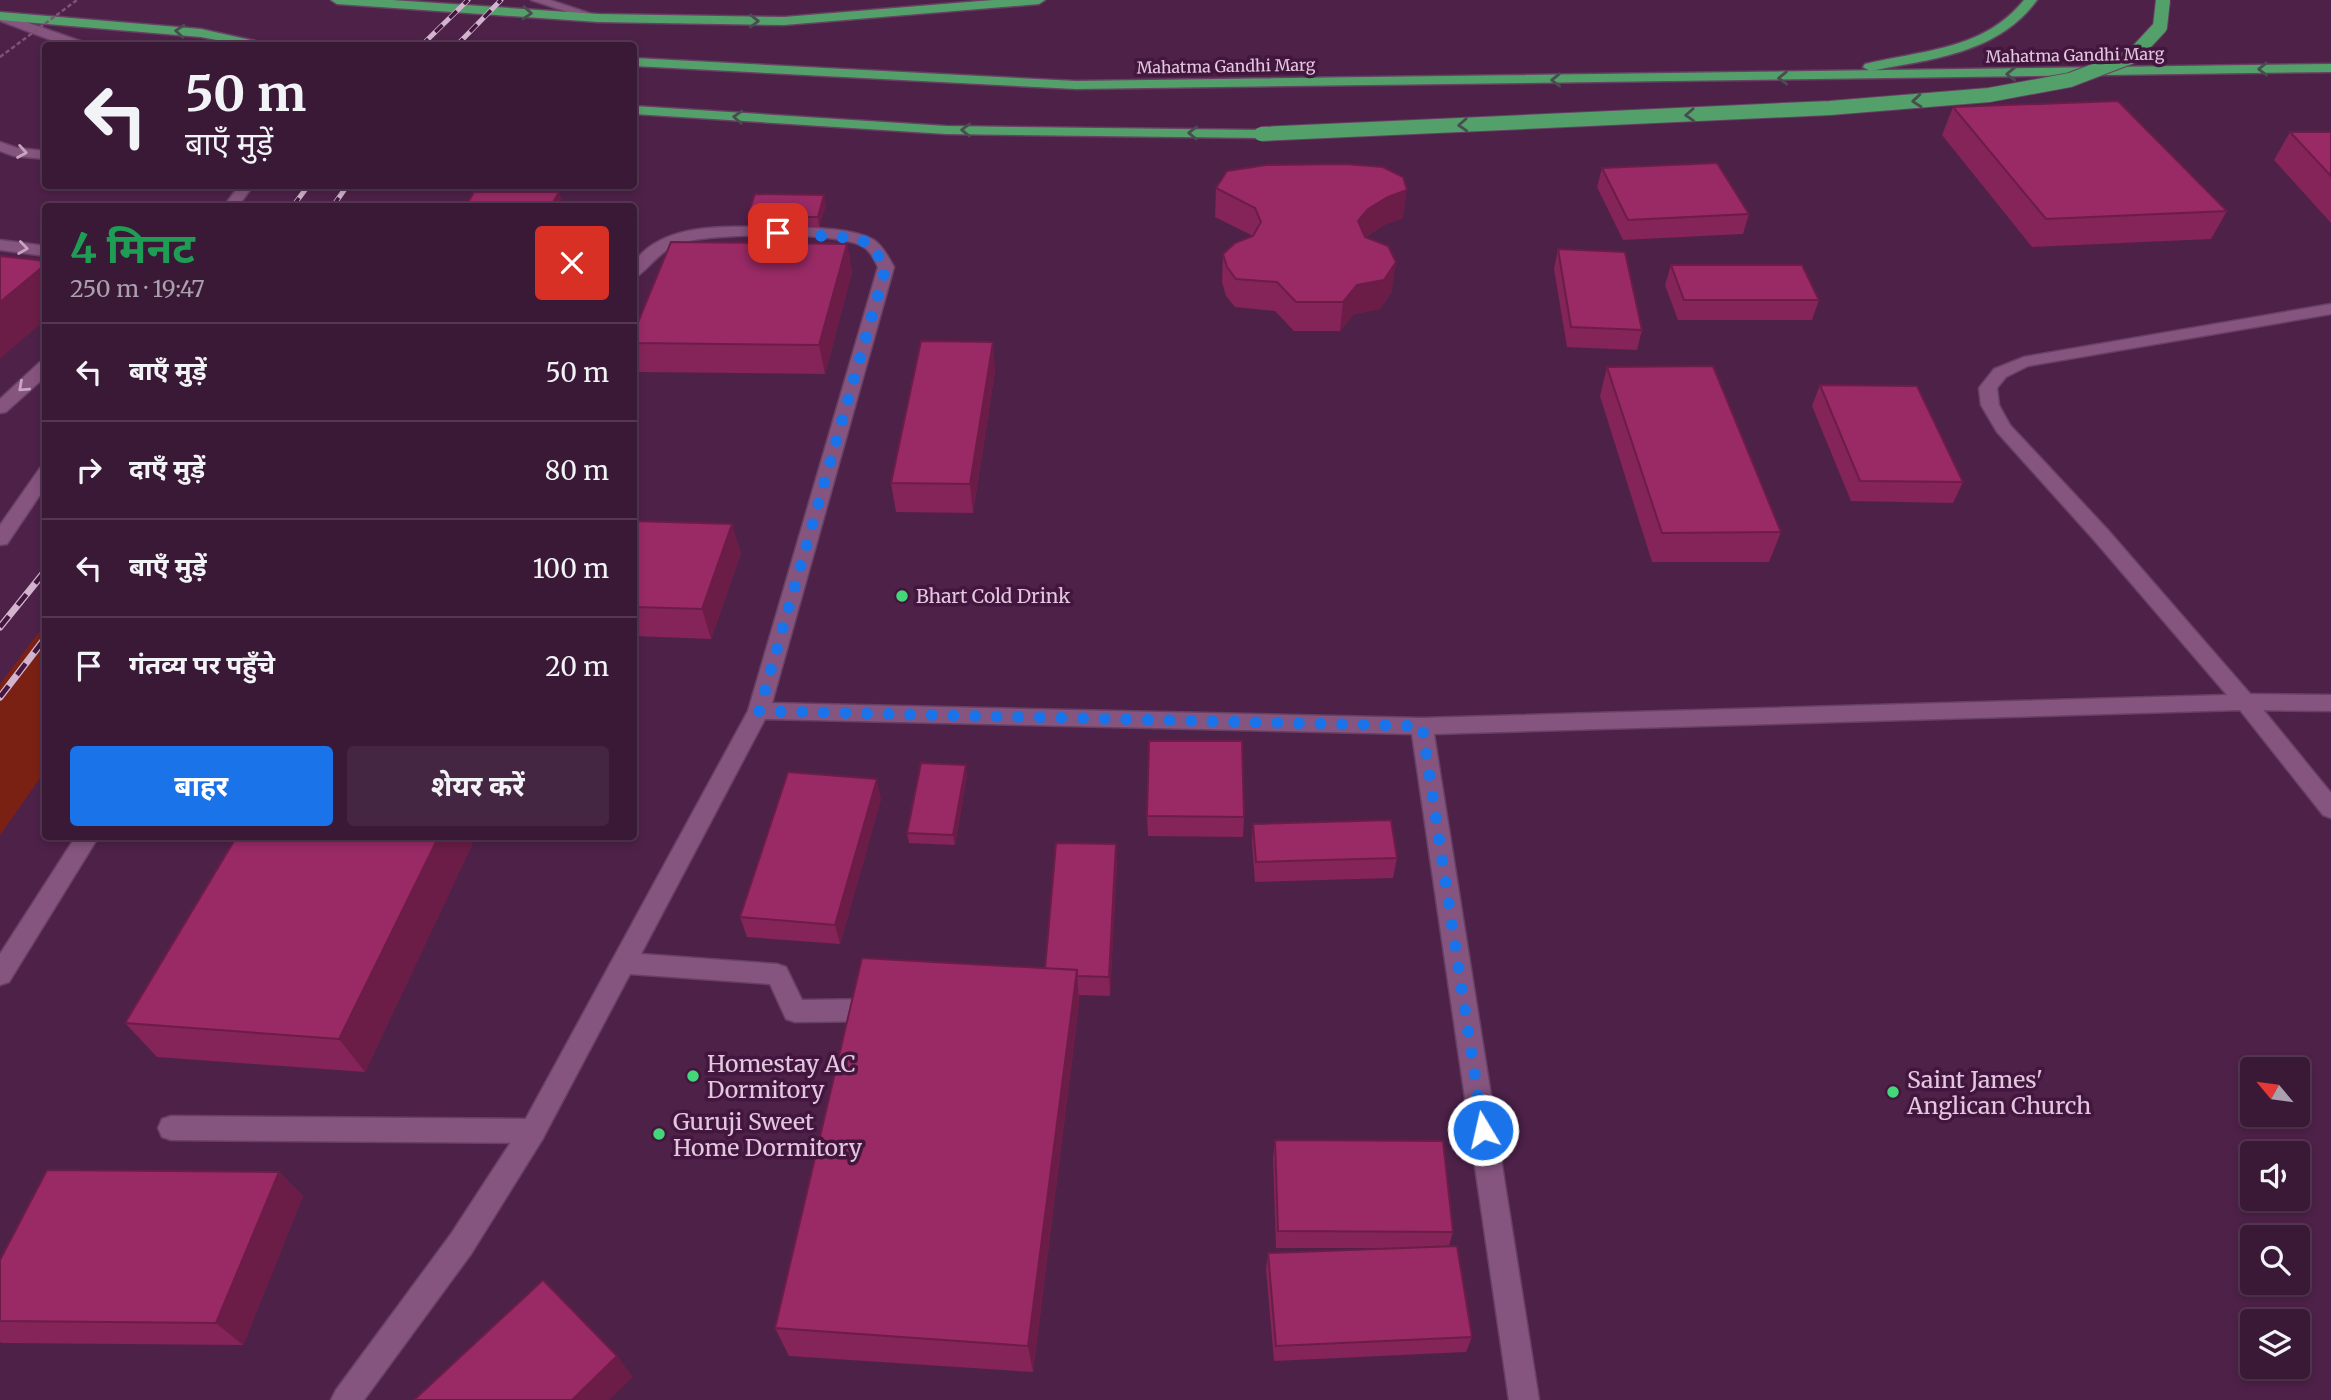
<!DOCTYPE html>
<html lang="hi">
<head>
<meta charset="utf-8">
<style>
	:root { --surface:#3a1937; --page:#452642; --text:#f1f3f6; --muted:#aba0ad; --line:#543852; --accent:#1a73e8 }
	body { margin:0; font-family:Merriweather,"Noto Sans Devanagari",serif; background:var(--page); color:var(--text); height:100vh; display:flex; flex-direction:column; font-size:26px; white-space:nowrap }
	* { box-sizing:border-box; margin:0 }
	p { font-size:23px; color:var(--muted) }
	.icon { flex:none; width:38px; height:38px; fill:none; stroke:currentColor; stroke-width:2; stroke-linecap:round; stroke-linejoin:round }
	.map { position:relative; flex:1; overflow:hidden }
	.details { position:absolute; left:42px; top:203px; width:595px; height:637px; display:flex; flex-direction:column; background:var(--surface); border-radius:7px; box-shadow:0 4px 10px #0003,0 0 0 2px var(--line) }
	.details>* { flex:none }
	.hud { position:absolute; left:42px; top:42px; width:595px; height:147px; border-radius:7px; box-shadow:0 4px 10px #0003,0 0 0 2px var(--line); background:#3a1937; color:var(--text); overflow:hidden }
	.needle { width:46px; rotate:299deg }
	.buttons { position:absolute; left:2240px; top:1057px; display:grid; gap:14px }
	.buttons a { display:grid; place-items:center; width:70px; height:70px; border-radius:7px; background:var(--surface); box-shadow:0 4px 10px #0003,0 0 0 2px var(--line); font-size:35px }
	.pin { position:absolute; display:grid; place-items:center; width:60px; height:60px; color:#fff; margin:-30px; border-radius:14px; box-shadow:0 4px 10px #0006 }
	.me { position:absolute; width:77px; margin:-38px; rotate:351deg; stroke-linejoin:round; filter:drop-shadow(0 0 5px #0008) }
	.turn { display:flex; align-items:center; gap:24px; height:147px; padding:0 28px; font-size:32px }
	.turn .icon { width:91px; height:91px; stroke-width:2.5 }
	.turn b { display:block; font-size:49px; line-height:60px }
	.round { display:grid; place-items:center; flex:none; width:74px; height:74px; border-radius:7px; background:var(--page) }
	.overview { display:flex; align-items:center; justify-content:space-between; height:119px; padding:0 28px }
	h1 { font-size:42px; font-weight:700; line-height:52px; color:#1e9e55 }
	.action { display:flex; gap:14px; margin-top:auto; padding:14px 28px }
	.action a { flex:1; height:80px; border-radius:7px; background:var(--accent); color:#fff; font-size:28px; font-weight:700; line-height:80px; text-align:center }
	.action a+a { background:var(--page); color:var(--text) }
	ul { padding:0; list-style:none }
	li { display:flex; align-items:center; gap:21px; height:98px; padding:0 28px; border-top:2px solid var(--line) }
	li div { flex:1 }
	li b { display:block; font-size:26px }
	li em { font-style:normal }
	.map>svg:first-child { display:block }
	.green { fill:#7a2114 }
	.lines { fill:none; stroke-linecap:round; stroke-linejoin:round }
	.lane-casing { stroke:#674063; stroke-width:3 }
	.street-casing { stroke:#674063; stroke-width:3 }
	.highway-casing { stroke:#674063; stroke-width:3 }
	.lane { fill:#85547f; fill-rule:evenodd }
	.street { fill:#85547f; fill-rule:evenodd }
	.highway { fill:#54a06a; fill-rule:evenodd }
	.rail-far1-casing { stroke:#d2b4ce; stroke-width:5 }
	.rail-casing { stroke:#d2b4ce; stroke-width:7 }
	.rail-far1 { stroke:#42163e; stroke-width:3.5; stroke-dasharray:10; stroke-linecap:butt }
	.rail { stroke:#42163e; stroke-width:4.5; stroke-dasharray:14; stroke-linecap:butt }
	.highway-bridge-casing { stroke:#674063; stroke-width:16; stroke-linecap:butt }
	.path-bridge { stroke:#7c5477; stroke-width:2.5; stroke-dasharray:4.5 2.5; stroke-linecap:butt }
	.highway-bridge { stroke:#54a06a; stroke-width:14 }
	.wall { fill:#842458 }
	.shaded-wall { fill:#6b1d47 }
	.building { fill:#992a66; stroke:#6b1d47; stroke-width:2 }
	.oneway { stroke:#494d50 }
	.oneway2 { stroke:#c7a4c2 }
	.route { stroke:#1a73e8; stroke-width:12; stroke-dasharray:0 21.6 }
	.poi-dot { fill:#44d77a; stroke:#42163e; stroke-width:2.5 }
	.labels { text-anchor:middle; dominant-baseline:central; stroke-width:7; stroke-linejoin:round; paint-order:stroke }
	.far-street-label { font-size:16px; fill:#e3c7df; stroke:#42163e }
	.poi-label { font-size:19px; fill:#e3c7df; stroke:#42163e; text-anchor:start }
	.near-poi-label { font-size:23px; fill:#e3c7df; stroke:#42163e; text-anchor:start }
</style>
</head>
<body>
<div class="map">
<svg width="2331" height="1400" viewBox="0 0 2331 1400">
	<rect width="100%" height="100%" fill="#4e2149"/>
	<path class="green" d="M45,624V771L0,835V684Z"/>
	<g class="lines">
		<defs>
			<g id="lane">
				<path d="M531,0H550L604,18L598,22Z"/>
				<path d="M0,13L86,43L87,46H67L0,21Z"/>
				<path d="M0,142L17,148L46,151V159L14,156L0,151Z"/>
				<path d="M239,186H253L238,206H224Z"/>
				<path d="M0,240L46,246V256L0,250Z"/>
				<path d="M46,361V376L6,412L0,413V399L40,362Z"/>
				<path d="M46,466V486L7,544L0,545V525L40,468Z"/>
				<path d="M2245,694L2331,695V711L2245,710L2238,708L2234,702L2238,696Z"/>
				<path d="M171,1116L533,1119L542,1122L546,1131L542,1140L533,1143L171,1140L162,1137L158,1128L162,1119Z"/>
			</g>
			<g id="street">
				<path d="M774,227C801,228 850,226 874,240C883,246 889,258 894,267L772,703L1422,718L2227,695L2094,540L1997,432L1981,405L1979,388L1994,369L2024,357L2331,304V314L2028,366L2006,377L1997,388L1999,405L2010,425L2108,530L2252,696L2331,793V818L2323,815L2240,710L1434,734L1539,1400H1509L1412,734L765,719L641,954L777,964L786,967L802,1000L878,999L887,1002L890,1010L887,1018L878,1021L795,1022L786,1019L770,984L630,974L542,1140L471,1254L364,1400H331L336,1390L451,1234L524,1122L748,711L878,267C874,259 870,250 862,246C834,231 710,233 680,243C659,250 644,275 634,278V262C665,221 728,227 774,227Z"/>
				<path d="M76,836H99L9,982L0,985V954Z"/>
			</g>
			<g id="highway">
				<path d="M331,0H392L598,14L784,17L993,0H1045L1039,4L784,25L598,22L337,4Z"/>
				<path d="M2024,0H2037C1998,54 1931,59 1870,71L1863,67L1865,64C1923,50 1984,50 2024,0Z"/>
				<path d="M0,12L201,29L278,46H248L201,37L0,20Z"/>
				<path d="M634,58L1076,81L2331,64V72L1076,89L634,66Z"/>
				<path d="M634,106L946,126L1261,130L1268,134L1261,138L946,134L634,114Z"/>
			</g>
		</defs>
		<use href="#lane" class="lane-casing"/>
		<use href="#street" class="street-casing"/>
		<use href="#highway" class="highway-casing"/>
		<use href="#lane" class="lane"/>
		<use href="#street" class="street"/>
		<use href="#highway" class="highway"/>
		<defs>
			<g id="rail-far1">
				<path d="M421,46L468,0"/>
				<path d="M456,46L501,0"/>
				<path d="M293,206L308,186"/>
				<path d="M333,206L347,186"/>
			</g>
			<g id="rail">
				<path d="M0,627L46,570"/>
				<path d="M0,697L46,637"/>
			</g>
		</defs>
		<use href="#rail-far1" class="rail-far1-casing"/>
		<use href="#rail" class="rail-casing"/>
		<use href="#rail-far1" class="rail-far1"/>
		<use href="#rail" class="rail"/>
		<defs>
			<path id="highway-bridge" d="M1261,134L1830,108L1989,95L2070,80L2133,56L2160,27L2163,0"/>
		</defs>
		<use href="#highway-bridge" class="highway-bridge-casing"/>
		<path class="path-bridge" d="M0,57L77,0"/>
		<use href="#highway-bridge" class="highway-bridge"/>
	</g>
	<g class="wall">
		<path d="M1953,107L2227,211L2211,239L2032,247L1942,135Z"/>
		<path d="M2290,132H2331V223L2274,160Z"/>
		<path d="M1602,168L1749,214L1743,234L1623,240L1597,187Z"/>
		<path d="M1216,188L1403,218L1384,225L1365,237L1392,291L1380,309L1354,314L1340,331H1294L1275,311L1235,307L1226,296L1222,282L1223,254L1253,236L1215,217Z"/>
		<path d="M826,205L819,227H749L747,217Z"/>
		<path d="M847,244L852,272L825,374L638,372L634,359V332Z"/>
		<path d="M1558,249L1642,330L1637,350L1567,347L1554,269Z"/>
		<path d="M1671,265L1819,300L1812,320H1678L1665,285Z"/>
		<path d="M1607,367L1781,532L1769,562H1652L1600,396Z"/>
		<path d="M995,371L973,513L896,512L891,483Z"/>
		<path d="M1820,385L1963,482L1953,503L1851,501L1812,406Z"/>
		<path d="M634,521L741,553L711,639L634,636Z"/>
		<path d="M967,775L955,845L909,843L907,833Z"/>
		<path d="M881,799L840,944L747,937L740,917Z"/>
		<path d="M1147,816L1244,817L1243,837L1148,836Z"/>
		<path d="M1253,824L1397,858L1393,878L1255,882L1252,844Z"/>
		<path d="M237,836H476L365,1072L157,1057L125,1023Z"/>
		<path d="M1117,863L1110,996L1079,995V1004L1033,1372L789,1356L775,1328L1045,969Z"/>
		<path d="M1275,1140L1453,1232L1449,1246L1472,1337L1466,1352L1274,1361L1266,1269L1268,1253L1398,1248H1276L1273,1158Z"/>
		<path d="M279,1172L303,1196L243,1345L2,1343L0,1342V1260Z"/>
	</g>
	<g class="shaded-wall">
		<path d="M1407,190L1403,218L1384,225L1364,237L1358,221L1368,209L1388,197Z"/>
		<path d="M559,192L563,206H551Z"/>
		<path d="M824,195L826,205L819,227L818,217Z"/>
		<path d="M847,244L852,272L825,374L819,345Z"/>
		<path d="M1396,262L1392,291L1380,309L1354,314L1340,331L1343,302L1357,285Z"/>
		<path d="M46,264V319L0,359V302Z"/>
		<path d="M993,342L995,371L973,513L970,484Z"/>
		<path d="M732,524L741,553L711,639L702,609Z"/>
		<path d="M966,765L967,775L955,845L953,835Z"/>
		<path d="M877,779L881,799L840,944L835,925Z"/>
		<path d="M439,836H476L365,1072L339,1039Z"/>
		<path d="M1116,844L1117,863L1110,996L1109,977Z"/>
		<path d="M1077,970L1079,1004L1033,1372L1028,1346Z"/>
		<path d="M279,1172L303,1196L243,1345L216,1323Z"/>
		<path d="M617,1356L633,1377L609,1400H572Z"/>
	</g>
	<g class="building">
		<path d="M2118,101L2227,211L2046,219L1953,107Z"/>
		<path d="M2290,132H2331V176Z"/>
		<path d="M1717,163L1749,214L1628,220L1602,168Z"/>
		<path d="M1345,164L1383,167L1403,177L1407,190L1388,197L1368,209L1358,221L1365,237L1388,246L1396,262L1384,280L1357,285L1343,302H1296L1277,282L1236,279L1227,267L1223,254L1235,243L1253,236L1261,222L1255,208L1216,188L1227,171L1266,165Z"/>
		<path d="M474,192H559L551,206H466Z"/>
		<path d="M755,194L824,195L818,217H747Z"/>
		<path d="M671,242L847,244L819,345L634,343V332Z"/>
		<path d="M1558,249L1625,252L1642,330L1571,327Z"/>
		<path d="M0,256L46,261V264L0,302Z"/>
		<path d="M1671,265H1802L1819,300H1684Z"/>
		<path d="M921,341L993,342L970,484L891,483Z"/>
		<path d="M1713,366L1781,532L1662,533L1607,367Z"/>
		<path d="M1820,385L1917,386L1963,482L1860,481Z"/>
		<path d="M634,521L732,524L702,609L634,607Z"/>
		<path d="M1149,741H1242L1244,817L1147,816Z"/>
		<path d="M921,763L966,765L953,835L907,833Z"/>
		<path d="M788,772L877,779L835,925L740,917Z"/>
		<path d="M1391,820L1397,858L1256,862L1253,824Z"/>
		<path d="M237,836H439L339,1039L125,1023Z"/>
		<path d="M1056,843L1116,844L1109,977L1077,976V970L1045,969Z"/>
		<path d="M862,958L1077,970L1028,1346L775,1328Z"/>
		<path d="M1275,1140L1443,1141L1453,1232L1278,1231Z"/>
		<path d="M47,1170L279,1172L216,1323L0,1321V1260Z"/>
		<path d="M1457,1246L1472,1337L1276,1346L1268,1253Z"/>
		<path d="M543,1280L617,1356L572,1400H414Z"/>
	</g>
	<defs><path id="oneway-chevron" d="M-2-3.5L2.5 0L-2 3.5" fill="none" stroke-width="1.6" stroke-linecap="round" stroke-linejoin="round" transform="scale(1.75)"/></defs>
	<g class="oneway">
		<use href="#oneway-chevron" transform="translate(527 13) rotate(4)"/>
		<use href="#oneway-chevron" transform="translate(754 21) rotate(1)"/>
		<use href="#oneway-chevron" transform="translate(180 31) rotate(-175)"/>
		<use href="#oneway-chevron" transform="translate(2263 69) rotate(179)"/>
		<use href="#oneway-chevron" transform="translate(2011 74) rotate(179)"/>
		<use href="#oneway-chevron" transform="translate(1783 78) rotate(179)"/>
		<use href="#oneway-chevron" transform="translate(1556 80) rotate(179)"/>
		<use href="#oneway-chevron" transform="translate(1917 101) rotate(175)"/>
		<use href="#oneway-chevron" transform="translate(1690 115) rotate(177)"/>
		<use href="#oneway-chevron" transform="translate(738 117) rotate(-177)"/>
		<use href="#oneway-chevron" transform="translate(1463 125) rotate(177)"/>
		<use href="#oneway-chevron" transform="translate(966 130) rotate(-179)"/>
		<use href="#oneway-chevron" transform="translate(1193 133) rotate(-179)"/>
	</g>
	<g class="oneway2">
		<use href="#oneway-chevron" transform="translate(22 152) rotate(10)"/>
		<use href="#oneway-chevron" transform="translate(23 248) rotate(8)"/>
		<use href="#oneway-chevron" transform="translate(23 387) rotate(138)"/>
	</g>
	<g class="lines">
		<path class="route" d="M778,233L853,238L869,243L886,267L759,711L1422,726L1483,1130"/>
	</g>
	<g class="poi-dot">
		<circle cx="902" cy="596" r="7"/>
		<circle cx="693" cy="1076" r="7"/>
		<circle cx="1893" cy="1092" r="7"/>
		<circle cx="659" cy="1134" r="7"/>
	</g>
	<g class="labels">
		<g class="far-street-label">
			<text transform="translate(2075 55) rotate(-1)">Mahatma Gandhi Marg</text>
			<text transform="translate(1226 66) rotate(-1)">Mahatma Gandhi Marg</text>
		</g>
		<g class="poi-label">
			<text x="916" y="596">Bhart Cold Drink</text>
		</g>
		<g class="near-poi-label">
			<text x="707" y="1063">Homestay AC<tspan x="707" dy="26">Dormitory</tspan></text>
			<text x="1907" y="1079">Saint James'<tspan x="1907" dy="26">Anglican Church</tspan></text>
			<text x="673" y="1121">Guruji Sweet<tspan x="673" dy="26">Home Dormitory</tspan></text>
		</g>
	</g>
</svg>
<div class="buttons">
<a><svg class="needle" viewBox="-14 -14 28 28"><path d="M0-13l5 13h-10z" fill="#e53935"/><path d="M0 13l5-13h-10z" fill="#aba0ad"/></svg></a>
<a><svg class="icon" aria-label="sound" viewBox="0 0 24 24"><path d="M4 9h4l5-4v14l-5-4H4zM17 9q2 3 0 6"/></svg></a>
<a><svg class="icon" aria-label="search" viewBox="0 0 24 24"><circle cx="10" cy="10" r="6"/><path d="M15 15l6 6"/></svg></a>
<a><svg class="icon" aria-label="layers" viewBox="0 0 24 24"><path d="M12 4l9 5-9 5-9-5zM3 14l9 5 9-5"/></svg></a>
</div>
<div class="pin" style="left:778px;top:233px;background:#d93025"><svg class="icon" aria-label="arrive" viewBox="0 0 24 24"><path d="M6 21V4h12l-3 4 3 4H6"/></svg></div>
<svg class="me" style="left:1483px;top:1130px" viewBox="-20 -20 40 40"><circle r="17" fill="#1a73e8" stroke="#fff" stroke-width="3"/><path d="M0-11L8 9 0 5-8 9z" fill="#fff"/></svg>
<div class="hud">
<div class="turn"><svg class="icon" aria-label="left" viewBox="0 0 24 24"><path d="M17 20v-9H6M10 6l-5 5 5 5"/></svg><div><b>50 m</b>बाएँ मुड़ें</div></div>
</div>
<section class="details">
<div class="overview"><div><h1>4 मिनट</h1><p>250 m · 19:47</p></div><a class="round" style="background:#d93025;color:#fff"><svg class="icon" aria-label="close" viewBox="0 0 24 24"><path d="M6 6l12 12M18 6L6 18"/></svg></a></div>
<ul>
<li><svg class="icon" aria-label="left" viewBox="0 0 24 24"><path d="M17 20v-9H6M10 6l-5 5 5 5"/></svg><div><b>बाएँ मुड़ें</b></div><em>50 m</em></li>
<li><svg class="icon" aria-label="right" viewBox="0 0 24 24"><path d="M7 20v-9h11M14 6l5 5-5 5"/></svg><div><b>दाएँ मुड़ें</b></div><em>80 m</em></li>
<li><svg class="icon" aria-label="left" viewBox="0 0 24 24"><path d="M17 20v-9H6M10 6l-5 5 5 5"/></svg><div><b>बाएँ मुड़ें</b></div><em>100 m</em></li>
<li><svg class="icon" aria-label="arrive" viewBox="0 0 24 24"><path d="M6 21V4h12l-3 4 3 4H6"/></svg><div><b>गंतव्य पर पहुँचे</b></div><em>20 m</em></li>
</ul>
<div class="action"><a>बाहर</a><a>शेयर करें</a></div>
</section>
</div>
</body>
</html>
